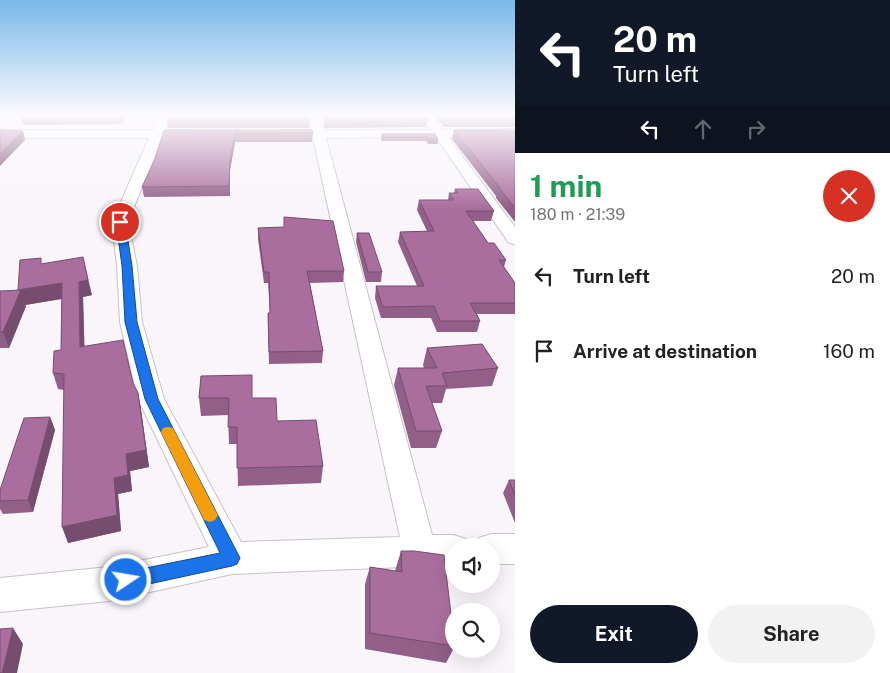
<!DOCTYPE html>
<html lang="en">
<head>
<meta charset="utf-8">
<style>
	:root { --surface:#fff; --page:#f2f2f2; --text:#222; --muted:#767676; --accent:#111827 }
	body { margin:0; font-family:"Public Sans",sans-serif; background:var(--page); color:var(--text); height:100vh; display:flex; flex-direction:column; font-size:19px; white-space:nowrap }
	* { box-sizing:border-box; margin:0 }
	p { font-size:16px; color:var(--muted) }
	.icon { flex:none; width:28px; height:28px; fill:none; stroke:currentColor; stroke-width:2; stroke-linecap:round; stroke-linejoin:round }
	.map { position:relative; flex:1; overflow:hidden }
	.sheet { display:flex; flex-direction:column; background:var(--surface); width:375px }
	.sheet>* { flex:none }
	.banner { background:#111827; color:#fff; overflow:hidden }
	.tools { position:absolute; left:445px; top:538px; display:grid; gap:10px }
	.tools a { display:grid; place-items:center; width:55px; height:55px; border-radius:50%; background:var(--surface); box-shadow:0 5px 20px #0002; font-size:25px }
	.pin { position:absolute; display:grid; place-items:center; width:42px; height:42px; color:#fff; margin:-21px; border:2px solid #fff; border-radius:50%; box-shadow:0 1px 5px #0007 }
	.me { position:absolute; width:55px; margin:-28px; rotate:78deg; stroke-linejoin:round; filter:drop-shadow(0 0 4px #0008) }
	.turn { display:flex; align-items:center; gap:18px; height:105px; padding:0 15px; font-size:22px }
	.turn .icon { width:65px; height:65px; stroke-width:2.5 }
	.turn b { display:block; font-size:35px; line-height:42px }
	.lanes { display:flex; align-items:center; height:48px; padding:0 15px; background:#0003; justify-content:center; gap:25px; direction:ltr }
	.lanes .off { opacity:.35 }
	.round { display:grid; place-items:center; flex:none; width:52px; height:52px; border-radius:26px; background:var(--page) }
	.head { display:flex; align-items:center; justify-content:space-between; height:85px; padding:0 15px }
	h1 { font-size:30px; font-weight:700; line-height:38px; color:#1e9e55 }
	.button { display:flex; gap:10px; margin-top:auto; padding:10px 15px }
	.button a { flex:1; height:58px; border-radius:30px; background:var(--accent); color:#fff; font-size:20px; font-weight:700; line-height:58px; text-align:center }
	.button a+a { background:var(--page); color:var(--text) }
	ul { padding:0; list-style:none }
	li { display:flex; align-items:center; gap:15px; height:75px; padding:0 15px }
	li div { flex:1 }
	li b { display:block; font-size:19px }
	li em { font-style:normal }
	main { display:flex; flex:1; min-height:0 }
	.map>svg:first-child { display:block }
	.lines { fill:none; stroke-linecap:round; stroke-linejoin:round }
	.minor-casing { stroke:#c6c2c8; stroke-width:2 }
	.minor { fill:#fff; fill-rule:evenodd }
	.wall { fill:#915f88 }
	.shaded-wall { fill:#764d6f }
	.building { fill:#a96e9e; stroke:#764d6f }
	.route { fill:#1a73e8; stroke:#114b97 }
	.slow { fill:#f59e0b }
</style>
</head>
<body>
<main>
<div class="map">
<svg width="515" height="673" viewBox="0 0 515 673">
	<rect width="100%" height="100%" fill="#f9f5fb"/>
	<g class="lines">
		<defs>
			<g id="minor">
				<path d="M160,115H172L165,130H194L200,134L194,138H162L128,222L137,266L142,322L164,399L241,542L400,537L313,138H283L277,134L283,130H312L308,115H320L324,130H430L420,115H432L443,130L515,129V137H448L515,227V244L509,243L436,137L326,138L432,535H454L466,539L469,546H454V565L232,574L109,601L0,612V578L109,567L209,547L138,399L120,322L117,266L112,222L149,138H0V130H153Z"/>
				<path d="M491,534H515V564H491V546H476L479,538Z"/>
			</g>
		</defs>
		<use href="#minor" class="minor-casing"/>
		<use href="#minor" class="minor"/>
	</g>
	<g class="wall">
		<path d="M21,115H127L122,124L23,125Z"/>
		<path d="M322,115H425L428,119L426,127L325,128Z"/>
		<path d="M434,115H515V127H444Z"/>
		<path d="M167,120H309V128H168Z"/>
		<path d="M164,130L313,133L312,142H235L230,170V196L144,197L142,187L155,159Z"/>
		<path d="M454,130H515V222L496,198V196L452,139Z"/>
		<path d="M382,134H435L438,139V144H428L426,141H382L381,139Z"/>
		<path d="M455,189L494,211L491,221H473L488,243L506,260L504,267L515,283V314H477L480,321L477,332H437L431,318H381L375,298L376,286H417L398,242L400,232L427,231L417,210L419,200H448L449,193H454Z"/>
		<path d="M258,228L344,271L343,282L310,283L323,351L322,363L269,364L268,325V313H270L268,283H264L258,239Z"/>
		<path d="M357,233L382,272L381,282H366L356,242Z"/>
		<path d="M43,264L92,295L83,297L84,346L133,383L138,393L141,410L149,467L130,471L132,491L118,494L121,531L68,543L64,390L58,389L53,373L61,350L62,299L25,305L26,306L9,348H0V291H18Z"/>
		<path d="M427,348L498,368L492,386L446,389L442,403H432L442,431L436,448H411L394,385L398,368H424L423,365Z"/>
		<path d="M201,376L252,398L323,466L321,483L238,486L237,444H229L228,415L201,416L199,398Z"/>
		<path d="M50,417L55,430L33,512L3,514L0,509V490Z"/>
		<path d="M509,480H515V523L503,493Z"/>
		<path d="M401,551L454,640V648L446,663L365,649V584L370,567L395,571Z"/>
	</g>
	<g class="shaded-wall">
		<path d="M121,115H127L122,124Z"/>
		<path d="M23,131L25,140L0,166V154Z"/>
		<path d="M235,133V142L230,170V196V160Z"/>
		<path d="M83,257L92,295L83,297L85,363L80,347L79,282Z"/>
		<path d="M62,283L66,298L25,305L26,306L9,348L3,332L18,290Z"/>
		<path d="M138,393L141,410L149,467L130,471L132,491L118,494L121,531L68,543L62,527L114,478L126,454Z"/>
		<path d="M50,417L55,430L33,512L28,500Z"/>
		<path d="M13,628L23,644L17,673H2Z"/>
	</g>
	<g class="building">
		<path d="M197,115H308L309,120H167L169,117H197Z"/>
		<path d="M325,115H425L428,119L326,120Z"/>
		<path d="M442,115H515V119H446Z"/>
		<path d="M0,130L23,131L0,154Z"/>
		<path d="M164,130H312L313,133H235L230,160L229,186L142,187L155,159Z"/>
		<path d="M454,130H515V208L499,188H500Z"/>
		<path d="M382,134H435L438,139H429L427,137H383Z"/>
		<path d="M455,189H478L494,211H466L488,243H494L506,260H499L515,283V303H470L480,321H440L434,306L383,307L376,286H424L400,232L434,231L419,200H454L449,193H458Z"/>
		<path d="M284,217L333,221L344,271H307L323,351L269,352L268,313H270L269,272H264L258,228L284,227Z"/>
		<path d="M357,233H369L382,272H368Z"/>
		<path d="M83,257L88,280L79,282L80,347L123,340L133,383L138,393L146,450L126,454L128,475L114,478L117,515L62,527L64,374L53,373L54,351L61,350L62,283L18,290L20,260L41,258V264Z"/>
		<path d="M21,290L3,332H0V291Z"/>
		<path d="M482,344L498,368L442,373L447,386H426L442,431H416L398,368H437L427,348Z"/>
		<path d="M252,375V398H276L277,421L316,420L323,466L237,468V427H228L229,398H199L201,376Z"/>
		<path d="M50,417L28,500L0,501V490L24,418Z"/>
		<path d="M509,480H515V495Z"/>
		<path d="M401,551H414L444,555L454,640V646L370,633V567L402,572Z"/>
		<path d="M13,628L2,673H0V629Z"/>
	</g>
	<linearGradient id="sky" x2="0" y2="1"><stop stop-color="#79b8e9"/><stop offset="0.55" stop-color="#fcfafd"/><stop offset="1" stop-color="#fcfafd" stop-opacity="0"/></linearGradient>
	<rect width="515" height="209" fill="url(#sky)"/>
	<path class="route" d="M120,219L125,222L132,266L137,322L158,399L240,558L237,564L232,566L126,589L120,586L118,580L120,574L126,572L220,553L145,399L125,322L122,266L116,222Z"/>
	<path class="slow" d="M168,427L173,428L215,510L218,515L215,520L210,522L204,520L161,432L163,428Z"/>
</svg>
<div class="tools">
<a><svg class="icon" aria-label="sound" viewBox="0 0 24 24"><path d="M4 9h4l5-4v14l-5-4H4zM17 9q2 3 0 6"/></svg></a>
<a><svg class="icon" aria-label="search" viewBox="0 0 24 24"><circle cx="10" cy="10" r="6"/><path d="M15 15l6 6"/></svg></a>
</div>
<div class="pin" style="left:120px;top:222px;background:#d93025"><svg class="icon" aria-label="arrive" viewBox="0 0 24 24"><path d="M6 21V4h12l-3 4 3 4H6"/></svg></div>
<svg class="me" style="left:126px;top:580px" viewBox="-20 -20 40 40"><circle r="17" fill="#1a73e8" stroke="#fff" stroke-width="3"/><path d="M0-11L8 9 0 5-8 9z" fill="#fff"/></svg>
</div>
<section class="sheet">
<div class="banner">
<div class="turn"><svg class="icon" aria-label="left" viewBox="0 0 24 24"><path d="M17 20v-9H6M10 6l-5 5 5 5"/></svg><div><b>20 m</b>Turn left</div></div>
<div class="lanes"><svg class="icon" aria-label="left" viewBox="0 0 24 24"><path d="M17 20v-9H6M10 6l-5 5 5 5"/></svg><svg class="icon off" aria-label="ahead" viewBox="0 0 24 24"><path d="M12 20V5M6 11l6-6 6 6"/></svg><svg class="icon off" aria-label="right" viewBox="0 0 24 24"><path d="M7 20v-9h11M14 6l5 5-5 5"/></svg></div>
</div>
<div class="head"><div><h1>1 min</h1><p>180 m · 21:39</p></div><a class="round" style="background:#d93025;color:#fff"><svg class="icon" aria-label="close" viewBox="0 0 24 24"><path d="M6 6l12 12M18 6L6 18"/></svg></a></div>
<ul>
<li><svg class="icon" aria-label="left" viewBox="0 0 24 24"><path d="M17 20v-9H6M10 6l-5 5 5 5"/></svg><div><b>Turn left</b></div><em>20 m</em></li>
<li><svg class="icon" aria-label="arrive" viewBox="0 0 24 24"><path d="M6 21V4h12l-3 4 3 4H6"/></svg><div><b>Arrive at destination</b></div><em>160 m</em></li>
</ul>
<div class="button"><a>Exit</a><a>Share</a></div>
</section>
</main>
</body>
</html>
